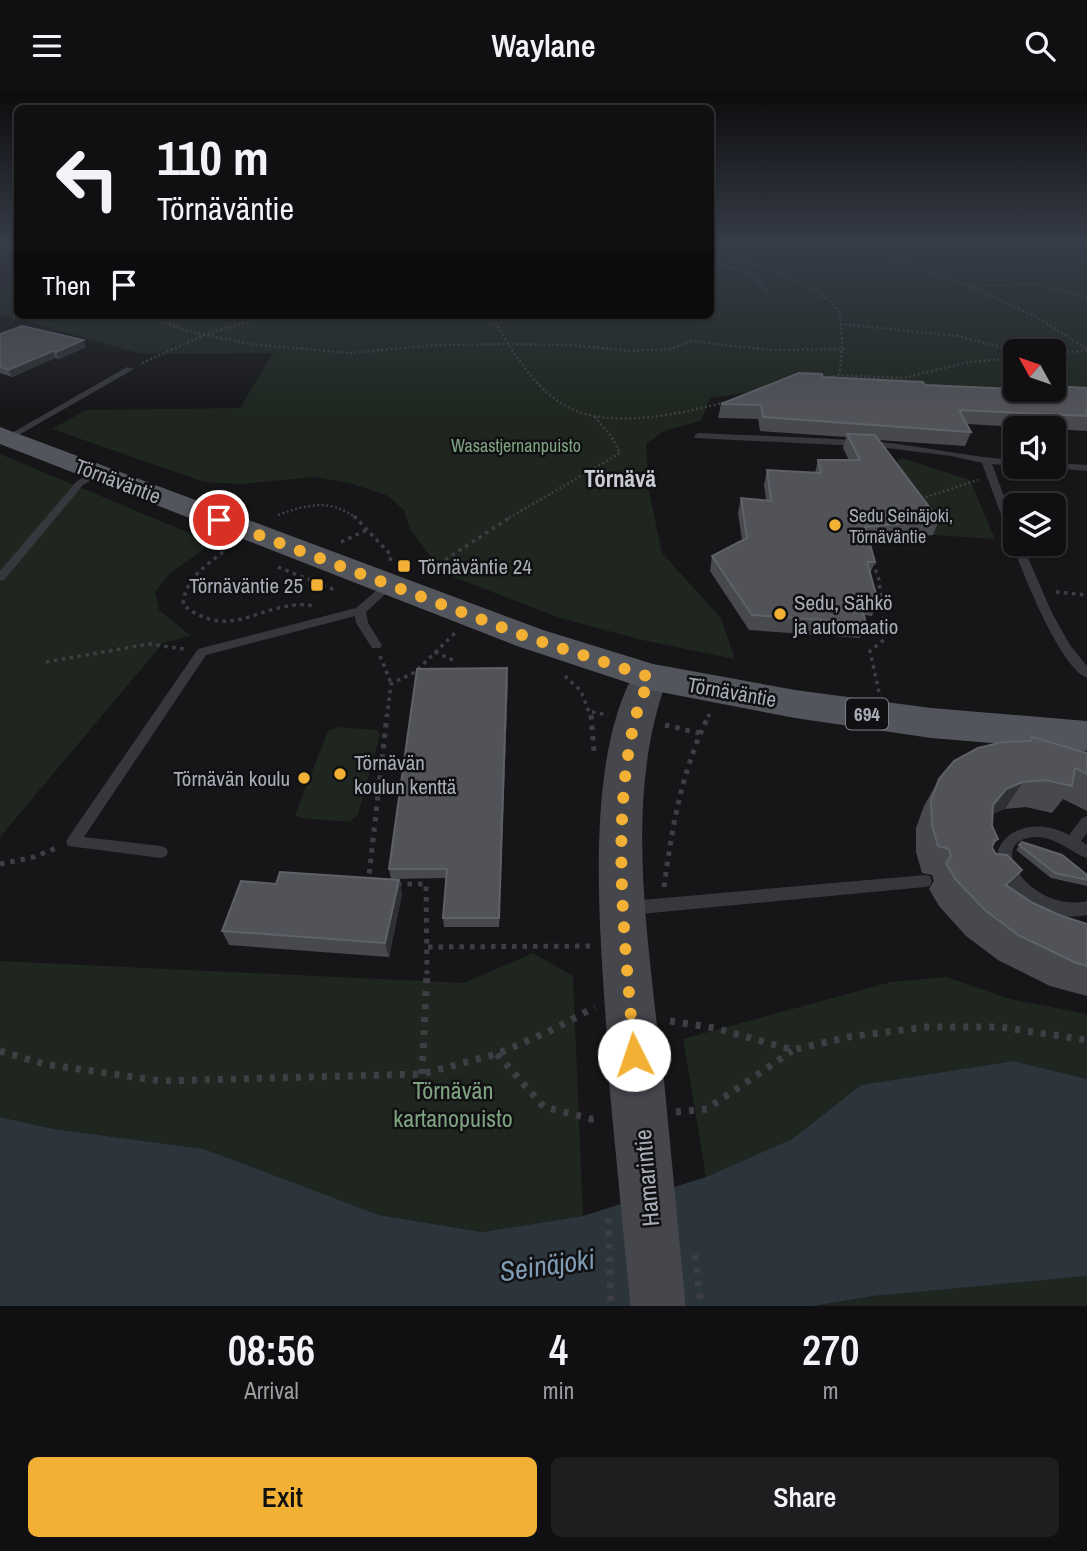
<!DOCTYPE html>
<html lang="en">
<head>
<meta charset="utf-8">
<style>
	:root { --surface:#101012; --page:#1e1e20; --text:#f1f3f6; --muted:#9c9d9f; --line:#303032; --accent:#f2b134 }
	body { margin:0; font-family:"Archivo Narrow",sans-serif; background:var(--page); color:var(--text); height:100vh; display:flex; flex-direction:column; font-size:26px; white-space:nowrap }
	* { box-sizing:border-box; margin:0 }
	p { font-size:23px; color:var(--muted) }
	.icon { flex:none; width:38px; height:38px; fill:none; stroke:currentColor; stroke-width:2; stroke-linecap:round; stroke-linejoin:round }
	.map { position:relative; height:1215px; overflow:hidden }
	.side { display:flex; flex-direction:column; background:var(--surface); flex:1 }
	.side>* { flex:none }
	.guide { position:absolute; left:14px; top:14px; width:700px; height:214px; border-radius:10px; box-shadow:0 2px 5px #0004,0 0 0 2px var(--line); background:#101012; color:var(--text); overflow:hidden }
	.needle { width:46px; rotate:310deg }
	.tools { position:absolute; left:1003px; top:248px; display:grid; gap:14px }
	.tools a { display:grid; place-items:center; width:63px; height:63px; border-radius:10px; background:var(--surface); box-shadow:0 2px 5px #0004,0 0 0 2px var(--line); font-size:35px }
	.pin { position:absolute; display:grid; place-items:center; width:60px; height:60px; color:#fff; margin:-30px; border:4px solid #fff; border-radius:50%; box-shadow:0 2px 7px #0007 }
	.me { position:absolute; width:77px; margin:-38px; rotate:356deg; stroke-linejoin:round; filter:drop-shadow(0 0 5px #0008) }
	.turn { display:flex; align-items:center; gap:24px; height:147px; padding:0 28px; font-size:32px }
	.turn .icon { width:91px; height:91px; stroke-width:2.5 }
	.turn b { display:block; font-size:49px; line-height:60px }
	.then { display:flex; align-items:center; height:66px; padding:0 28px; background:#0003; gap:14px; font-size:26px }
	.eta { display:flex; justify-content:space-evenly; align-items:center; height:119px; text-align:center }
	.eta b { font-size:42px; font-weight:600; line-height:49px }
	.cta { display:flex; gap:14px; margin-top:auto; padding:14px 28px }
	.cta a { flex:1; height:80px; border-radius:10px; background:var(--accent); color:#111; font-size:28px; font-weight:600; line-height:80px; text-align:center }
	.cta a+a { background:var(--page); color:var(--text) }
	header { display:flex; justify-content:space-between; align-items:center; height:91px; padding:0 28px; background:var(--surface); font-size:32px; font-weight:600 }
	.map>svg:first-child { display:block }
	.green { fill:#1e261f }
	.water { fill:#2c353c }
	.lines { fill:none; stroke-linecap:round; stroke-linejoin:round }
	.stream { stroke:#2c353c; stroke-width:3.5 }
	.path-far3 { stroke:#3d3f44; stroke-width:2.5; stroke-dasharray:2 2.5; stroke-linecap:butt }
	.path-far2 { stroke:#3d3f44; stroke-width:3.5; stroke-dasharray:3.5 4.5; stroke-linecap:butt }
	.path-far1 { stroke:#3d3f44; stroke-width:5; stroke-dasharray:4.5 6; stroke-linecap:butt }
	.path { stroke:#3d3f44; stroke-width:7; stroke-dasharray:5 8; stroke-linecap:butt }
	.service { fill:#37383d; fill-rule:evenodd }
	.secondary { fill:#45474d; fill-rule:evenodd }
	.primary { fill:#53555c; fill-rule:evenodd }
	.path-bridge { stroke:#3d3f44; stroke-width:7; stroke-dasharray:5 8; stroke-linecap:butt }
	.secondary-bridge { stroke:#45474d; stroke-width:55 }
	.wall { fill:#47494d }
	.shaded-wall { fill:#2f3033 }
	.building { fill:#525359; stroke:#5f6168; stroke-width:2 }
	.route { stroke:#f2b134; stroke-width:12; stroke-dasharray:0 21.6 }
	.poi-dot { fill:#f2b134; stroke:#111113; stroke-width:2.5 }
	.labels { text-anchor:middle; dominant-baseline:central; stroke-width:5; stroke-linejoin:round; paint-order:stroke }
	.far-park-label { font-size:18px; fill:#7fa381; stroke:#111113 }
	.far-poi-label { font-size:18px; fill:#a8adb8; stroke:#111113; text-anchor:start }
	.shield { fill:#111113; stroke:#7b7e86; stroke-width:2 }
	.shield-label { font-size:19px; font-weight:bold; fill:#a8adb8 }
	.street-label { font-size:21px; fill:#a8adb8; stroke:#111113 }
	.poi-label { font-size:21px; fill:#a8adb8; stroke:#111113; text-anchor:start }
	.far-district-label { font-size:23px; font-weight:bold; fill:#c9ccd4; stroke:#111113 }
	.near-park-label { font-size:24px; fill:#7fa381; stroke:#111113 }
	.near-street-label { font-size:24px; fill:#a8adb8; stroke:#111113 }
	.near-water-label { font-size:28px; font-style:italic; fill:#7f9bb3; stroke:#111113 }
</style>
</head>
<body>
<header><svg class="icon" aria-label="menu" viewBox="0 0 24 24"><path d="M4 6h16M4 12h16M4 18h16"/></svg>Waylane<svg class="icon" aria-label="search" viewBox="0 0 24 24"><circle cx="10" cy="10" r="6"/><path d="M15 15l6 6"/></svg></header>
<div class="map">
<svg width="1087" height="1215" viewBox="0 0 1087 1215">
	<rect width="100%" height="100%" fill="#161618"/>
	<g class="green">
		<path d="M711,153H1087V301L1054,299V261H1015V299L812,291L710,307L701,330L663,340L646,353L649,400L662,462L721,527L735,568L642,549L560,527L443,482L410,438L404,419L386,404L349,392L314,386L242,393L204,391L52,338L86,319L240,317L273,262L142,263L0,223V198L17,191L18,224H710Z"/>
		<path d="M0,363L213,452L170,482L155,501L159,519L191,545L163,552L0,746Z"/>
		<path d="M902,367L970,389L995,448L933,444L884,377Z"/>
		<path d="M338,636L377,639L380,644L358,723L350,731L301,727L295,724L328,640Z"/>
		<path d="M533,862L573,885L583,1125L482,1141L379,1124L204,1058L54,1038L0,1026V870L464,892Z"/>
		<path d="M946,886L1010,908L1087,923V988L1013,970L861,994L792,1048L706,1086L683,948L891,891Z"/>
		<path d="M1087,1185V1215H813L874,1205Z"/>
	</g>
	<path class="water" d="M1013,970L1087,988V1185L874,1205L813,1215H0V1026L54,1038L204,1058L379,1124L482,1141L583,1125L706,1086L792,1048L861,994Z"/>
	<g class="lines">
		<path class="stream" d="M710,173L747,180L767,199"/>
		<g class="path-far3">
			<path d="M866,153L919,178L962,192L978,195L1035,193L1087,206"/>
			<path d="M0,154L18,157"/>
			<path d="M710,159C740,170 823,192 838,219C844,229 842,272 839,284"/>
			<path d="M0,161L16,159"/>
			<path d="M969,195L1035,225L1087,258"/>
			<path d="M148,224L186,240L250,253L350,262L436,254L507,253L573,254L628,260L671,258L691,250L769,259L845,258"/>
			<path d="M491,224C510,256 532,296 566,315C610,340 684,322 730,310"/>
			<path d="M13,227L22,224"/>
			<path d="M840,233L958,245L1020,261"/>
			<path d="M1054,263L1087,259"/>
			<path d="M142,272L207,243L268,224"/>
			<path d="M824,287L839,284L903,287L969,271L1015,267"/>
			<path d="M1015,387L1051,389"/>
			<path d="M917,409L978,389"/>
			<path d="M278,424C306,414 330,407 356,427"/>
			<path d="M509,427L620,362L611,345L594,325"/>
		</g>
		<g class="path-far2">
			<path d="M354,425L391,464L390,470"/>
			<path d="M341,451L369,438"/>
			<path d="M223,461C204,476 185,488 183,514C235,554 261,506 316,515"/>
			<path d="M873,471L879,489L885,548L870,560L879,601"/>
			<path d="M278,476L335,499"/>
			<path d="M425,482L512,425"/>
			<path d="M1056,501L1087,504"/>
			<path d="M435,561L457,571"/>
			<path d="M380,565L391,592"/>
			<path d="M46,571L149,553L184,558"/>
			<path d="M565,585L581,600L591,626"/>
			<path d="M592,621L608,624"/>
			<path d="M387,626L391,593L415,581L456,541"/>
			<path d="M708,626L710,622"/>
		</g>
		<g class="path-far1">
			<path d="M591,624L594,661"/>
			<path d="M665,634L699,642"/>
			<path d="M0,773L34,766L56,757"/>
			<path d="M368,793L387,624"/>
			<path d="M397,793H426L427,883"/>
			<path d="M664,796C672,736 682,678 709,624"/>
			<path d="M428,856L592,855"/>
		</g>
		<g class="path">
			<path d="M670,930L715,937L793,959L848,946L926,936H1000L1087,949"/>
			<path d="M0,960L44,973L161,990L422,983L497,963L552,939L595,916"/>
			<path d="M497,963L544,1016L591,1028L601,1027"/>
			<path d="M422,983L427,881"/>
			<path d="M676,1021L707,1018L792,960"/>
		</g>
		<g class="service">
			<path d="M127,276L134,278L10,349L3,347Z"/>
			<path d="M698,342C759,345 820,346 881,351C926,356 970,366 1015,369V375L992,373L1015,435V453H1022L1052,522L1070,554L1087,575V587C1059,575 1023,482 1012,453L1014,451L1010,448L982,372L951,365L879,356L695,347L694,345Z"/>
			<path d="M1054,372L1087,374V380L1051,377L1054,376Z"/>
			<path d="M97,379L100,380V384L83,394L4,489L0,490V480L77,390Z"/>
			<path d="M389,491L394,494L393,496L366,521L368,532L382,554L380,557H372L356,532L355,525L206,564L84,746L161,755L166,757L168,761L166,765L161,767L68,755L66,751L68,747L198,558L356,517L385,492Z"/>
			<path d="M1087,725V742L1081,750L1087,754V767C1070,761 1056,746 1037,746C980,747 1031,823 1087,810V824C1068,828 1051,824 1035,814C1029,810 1021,807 1016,802C968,759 1020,717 1069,744L1082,727Z"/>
			<path d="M925,784L930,785L932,790L930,795L925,796L630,824L625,822L622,817L625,812L630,810Z"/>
		</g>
		<path class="secondary" d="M650,573L663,577L668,586C623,705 648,841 660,964L652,982L634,990L616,982L608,964C602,855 580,673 637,577Z"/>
		<path class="primary" d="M0,336L543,539L653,573L795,599L931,617L1087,630V660L931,647L795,627L650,599L517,555L0,353Z"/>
		<g class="path-bridge">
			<path d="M608,1127L611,1215"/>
			<path d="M695,1164L701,1215"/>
		</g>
		<path class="secondary-bridge" d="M634,964L658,1215"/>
	</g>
	<g class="wall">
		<path d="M0,243L86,256L59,268L55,267L12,286L0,282Z"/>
		<path d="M823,286L925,294L1009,298L1011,293L1087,297V340L967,333L971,341L965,355L878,349L939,429L933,444L869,450L875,471L870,483L878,510L872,525L864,524L866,532L860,547L749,539L710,480L712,465L742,449L738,422L741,407L766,409L764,394L767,379L815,382L818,369H849L843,357L846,346L760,340L758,328L718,327L721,313Z"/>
		<path d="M508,588L499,836H444L443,827L446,787L391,788L389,778Z"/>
		<path d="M1032,646L1087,662V720L1063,708L1052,722L1026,716L1005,718L992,723V735L998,748L992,757L996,763L1022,779L1009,796L1033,812L1059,824L1087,833V905L1050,895L998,869L966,845L939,815L929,798L934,790L932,784L922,782L916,761V737L924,715L939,688L1030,650Z"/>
		<path d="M1022,751L1087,784V795L1051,787L1016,759Z"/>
		<path d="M399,789L402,803L389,866L229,854L222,840L276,793Z"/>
	</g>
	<g class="shaded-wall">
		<path d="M83,249L86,256L59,268L56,261Z"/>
		<path d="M53,260L55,267L12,286L8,279Z"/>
		<path d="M507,577L508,588L499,836V827Z"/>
		<path d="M1023,691L1005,718L988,725L993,714L1006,698Z"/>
		<path d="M1022,779L1002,805L1006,794Z"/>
		<path d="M399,789L402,803L389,866L385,852Z"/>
	</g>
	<g class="building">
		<path d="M22,235L83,249L56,261L53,260L8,279L0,276V243Z"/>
		<path d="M799,282L822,283L823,286L923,291L925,294L1015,298L1011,293H1015V299H1054V295L1087,297V325L959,319L971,341L763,326L761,314L721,313Z"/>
		<path d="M847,343L875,344L939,429L865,436L875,471H867L878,510L859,508L866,532L752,524L712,465L747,447L741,407L771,410L767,379L821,382L818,369H860Z"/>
		<path d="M507,577L499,827H443L447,778H389L417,578Z"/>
		<path d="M1032,646L1087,662V683L1075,677L1072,695L1045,689L1023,691L1006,698L993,714L992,735L998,748L994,750L992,757L996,763L1007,764L1022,779L1006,794L1033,812L1059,824L1087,833V875L1074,871L1018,844L985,819L956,789L946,772L951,765L949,758L938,755L932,734L931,710L939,688L954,670L978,657L1003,651L1031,650Z"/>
		<path d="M1022,751L1062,764L1087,784V789L1055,782L1019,754Z"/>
		<path d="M280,781L399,789L385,852L222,840L241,790L276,793Z"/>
	</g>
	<linearGradient id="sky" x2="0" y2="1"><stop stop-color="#0c0c0d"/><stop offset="0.47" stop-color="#363c48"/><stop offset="1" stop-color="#363c48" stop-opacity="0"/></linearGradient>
	<rect width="1087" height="323" fill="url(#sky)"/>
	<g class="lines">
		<path class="route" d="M219,429L530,547L650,586C644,601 638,616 634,632C610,740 626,855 634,964"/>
	</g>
	<g class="poi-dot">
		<circle cx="835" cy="434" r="7"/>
		<rect x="397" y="468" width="14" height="14" rx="3.5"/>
		<rect x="310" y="487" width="14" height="14" rx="3.5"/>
		<circle cx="780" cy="523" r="7"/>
		<circle cx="340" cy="683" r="7"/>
		<circle cx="304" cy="687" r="7"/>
	</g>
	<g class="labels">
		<g class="far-park-label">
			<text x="516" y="354">Wasastjernanpuisto</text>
		</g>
		<g class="far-poi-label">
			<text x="849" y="424">Sedu Seinäjoki,<tspan x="849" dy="21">Törnäväntie</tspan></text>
		</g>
		<rect class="shield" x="846" y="607.5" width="42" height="31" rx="5"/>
		<g class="shield-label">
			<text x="867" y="623">694</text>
		</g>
		<g class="street-label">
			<text transform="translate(118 390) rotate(21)">Törnäväntie</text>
			<text transform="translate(732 601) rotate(10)">Törnäväntie</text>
		</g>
		<g class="poi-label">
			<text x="418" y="475">Törnäväntie 24</text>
			<text x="303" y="494" text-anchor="end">Törnäväntie 25</text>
			<text x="794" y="511">Sedu, Sähkö<tspan x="794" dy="24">ja automaatio</tspan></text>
			<text x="354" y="671">Törnävän<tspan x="354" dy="24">koulun kenttä</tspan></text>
			<text x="290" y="687" text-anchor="end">Törnävän koulu</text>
		</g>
		<g class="far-district-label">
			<text x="620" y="387">Törnävä</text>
		</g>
		<g class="near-park-label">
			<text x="453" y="999">Törnävän<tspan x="453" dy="28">kartanopuisto</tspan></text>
		</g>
		<g class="near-street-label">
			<text transform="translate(646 1087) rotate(-95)">Hamarintie</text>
		</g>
		<g class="near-water-label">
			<text transform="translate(547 1174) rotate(-8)">Seinäjoki</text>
		</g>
	</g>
</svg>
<div class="tools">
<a><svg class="needle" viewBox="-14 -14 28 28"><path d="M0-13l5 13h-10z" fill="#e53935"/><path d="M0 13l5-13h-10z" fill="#9c9d9f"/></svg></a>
<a><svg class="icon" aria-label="sound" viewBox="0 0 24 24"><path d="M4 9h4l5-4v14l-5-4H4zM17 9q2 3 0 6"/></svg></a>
<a><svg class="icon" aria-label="layers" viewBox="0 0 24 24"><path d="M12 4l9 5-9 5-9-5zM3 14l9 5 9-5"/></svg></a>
</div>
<div class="pin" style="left:219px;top:429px;background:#d93025"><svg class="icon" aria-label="arrive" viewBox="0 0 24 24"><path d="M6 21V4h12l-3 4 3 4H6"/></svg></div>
<svg class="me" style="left:634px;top:964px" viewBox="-20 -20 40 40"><circle r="19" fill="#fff"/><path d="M0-13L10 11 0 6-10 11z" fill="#f2b134"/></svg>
<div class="guide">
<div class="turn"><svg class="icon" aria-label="left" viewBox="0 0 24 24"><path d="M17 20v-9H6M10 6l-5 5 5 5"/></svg><div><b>110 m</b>Törnäväntie</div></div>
<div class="then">Then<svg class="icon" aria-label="arrive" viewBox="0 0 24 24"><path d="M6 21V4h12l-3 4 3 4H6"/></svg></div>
</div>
</div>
<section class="side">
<div class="eta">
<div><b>08:56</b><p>Arrival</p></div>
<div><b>4</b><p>min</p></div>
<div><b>270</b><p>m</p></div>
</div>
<div class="cta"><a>Exit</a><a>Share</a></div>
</section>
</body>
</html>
